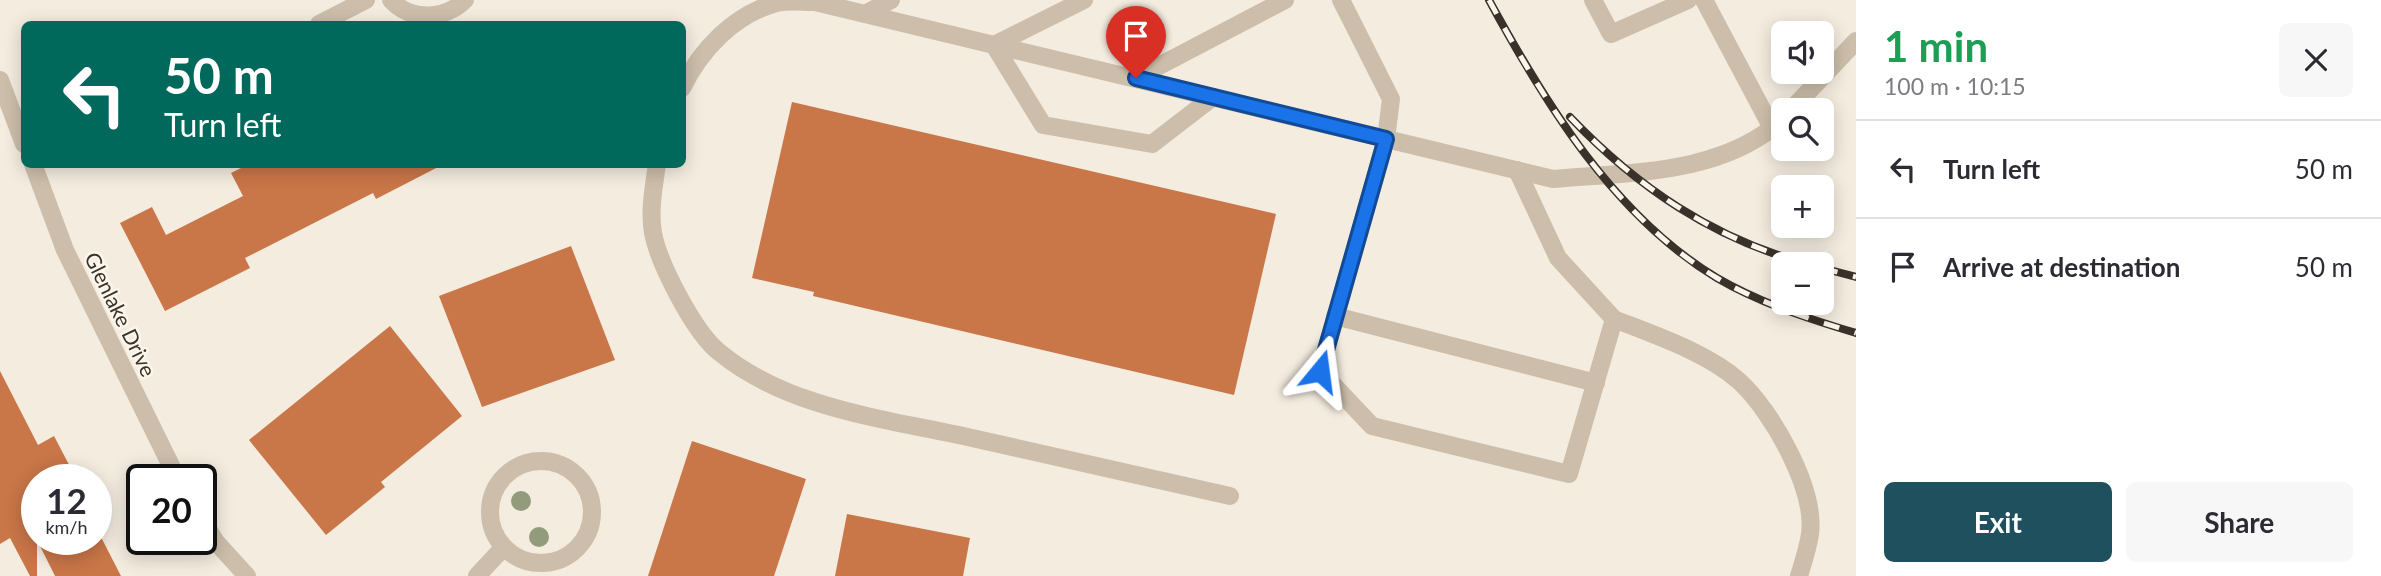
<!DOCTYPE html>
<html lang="en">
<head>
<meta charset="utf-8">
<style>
	:root { --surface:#fff; --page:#f7f7f7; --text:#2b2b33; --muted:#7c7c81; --line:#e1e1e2; --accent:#1e515d }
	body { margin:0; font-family:Lato,sans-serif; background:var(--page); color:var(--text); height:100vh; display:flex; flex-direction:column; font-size:26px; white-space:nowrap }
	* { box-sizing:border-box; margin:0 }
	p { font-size:23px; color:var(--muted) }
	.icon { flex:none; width:38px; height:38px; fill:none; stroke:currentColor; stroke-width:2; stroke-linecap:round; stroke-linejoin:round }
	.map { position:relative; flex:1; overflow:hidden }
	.details { display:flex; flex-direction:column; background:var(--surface); width:525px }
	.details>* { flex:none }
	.guide { position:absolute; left:21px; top:21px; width:665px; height:147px; border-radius:10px; box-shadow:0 4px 18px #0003; background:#00695c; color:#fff; overflow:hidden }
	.tools { position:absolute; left:1771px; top:21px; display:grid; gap:14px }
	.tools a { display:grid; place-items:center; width:63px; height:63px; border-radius:10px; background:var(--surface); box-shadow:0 4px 18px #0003; font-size:35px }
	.speed { position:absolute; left:21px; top:464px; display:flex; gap:14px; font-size:35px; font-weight:700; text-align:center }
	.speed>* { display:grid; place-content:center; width:91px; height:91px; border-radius:50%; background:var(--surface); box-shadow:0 4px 18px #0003; line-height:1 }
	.speed small { font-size:18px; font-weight:400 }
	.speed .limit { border:4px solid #111; border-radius:10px; background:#fff; color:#111 }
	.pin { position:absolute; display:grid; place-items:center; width:60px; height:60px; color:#fff; margin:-72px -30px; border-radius:50% 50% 50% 0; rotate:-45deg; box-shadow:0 0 7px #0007 }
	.pin .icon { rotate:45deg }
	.me { position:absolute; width:77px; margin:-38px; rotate:16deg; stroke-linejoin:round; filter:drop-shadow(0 0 5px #0008) }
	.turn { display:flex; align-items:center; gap:24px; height:147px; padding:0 28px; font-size:32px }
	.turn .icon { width:91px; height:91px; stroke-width:2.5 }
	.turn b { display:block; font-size:49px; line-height:60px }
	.round { display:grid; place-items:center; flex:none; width:74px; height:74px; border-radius:10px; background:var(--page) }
	.headline { display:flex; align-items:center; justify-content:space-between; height:119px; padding:0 28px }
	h1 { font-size:42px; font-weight:700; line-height:52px; color:#1e9e55 }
	.primary-button { display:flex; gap:14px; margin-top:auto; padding:14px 28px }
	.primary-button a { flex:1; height:80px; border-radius:10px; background:var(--accent); color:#fff; font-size:28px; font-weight:700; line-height:80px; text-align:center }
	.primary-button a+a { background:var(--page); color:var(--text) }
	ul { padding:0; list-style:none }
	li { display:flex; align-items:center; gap:21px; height:98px; padding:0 28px; border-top:2px solid var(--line) }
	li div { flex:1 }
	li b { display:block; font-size:26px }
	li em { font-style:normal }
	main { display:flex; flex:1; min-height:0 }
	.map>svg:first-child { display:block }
	.building { fill:#c97648 }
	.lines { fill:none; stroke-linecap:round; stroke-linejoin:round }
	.lane { stroke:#ccbeaa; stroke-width:18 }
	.street { stroke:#ccbeaa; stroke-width:18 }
	.rail-casing { stroke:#3a312a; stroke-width:8 }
	.rail { stroke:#fbf6ec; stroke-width:5; stroke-dasharray:16; stroke-linecap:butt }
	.tree { fill:#939b7d }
	.route-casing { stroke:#114b97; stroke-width:18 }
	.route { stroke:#1a73e8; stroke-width:12 }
	.labels { text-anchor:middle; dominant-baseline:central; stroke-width:5; stroke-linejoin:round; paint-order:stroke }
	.street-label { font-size:21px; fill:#3a312a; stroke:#fbf6ec }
</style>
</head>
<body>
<main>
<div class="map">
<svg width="1856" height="576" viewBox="0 0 1856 576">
	<rect width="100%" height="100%" fill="#f4ecdf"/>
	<g class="building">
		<path d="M792,102L1276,214L1234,395L813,296L814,292L752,278Z"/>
		<path d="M249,164H444L376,199L373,193L245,258L250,268L165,311L120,223L152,207L166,235L243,196L231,173Z"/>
		<path d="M571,246L615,360L482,407L439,296Z"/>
		<path d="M390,326L462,416L381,482L385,487L326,535L249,440Z"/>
		<path d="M0,371L38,445L54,436L77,480H37V539H102L121,576H55L37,540V576H30L10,538L0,544Z"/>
		<path d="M692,441L806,479L774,576H648Z"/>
		<path d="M847,514L970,538L963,576H835Z"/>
	</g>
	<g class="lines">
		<g class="lane">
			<path d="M1084,0L994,45L1043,125L1152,144L1213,97"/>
			<path d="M1341,0L1391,99L1386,139L1320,371L1372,426L1569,474L1614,319L1558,258L1517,170"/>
			<path d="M1593,0L1611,34L1688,0"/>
			<path d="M1704,0L1772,128"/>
			<path d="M865,14L891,0"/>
			<path d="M1136,78L1285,0"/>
			<path d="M682,88C701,49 734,15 776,3C787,0 803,2 815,2L1553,179C1630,172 1722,175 1783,119"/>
			<path d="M1791,110L1856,41"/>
			<path d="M657,164C654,186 649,211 653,233C659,264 694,332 719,352C788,409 887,419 972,438C1058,457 1144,477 1230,496"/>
			<path d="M1335,316L1596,383"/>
			<path d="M1614,319C1654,335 1706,352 1739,381C1772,411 1816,489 1810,534C1808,548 1803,563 1799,576"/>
		</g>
		<g class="street">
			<path d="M391,0C410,21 445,20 465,0"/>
			<path d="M319,24L366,0"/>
			<path d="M0,80L24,144"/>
			<path d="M33,164L65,250L178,480"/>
			<circle cx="541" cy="512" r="51"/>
			<path d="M201,518L216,542L247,576"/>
			<path d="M477,576L504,547"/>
		</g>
		<defs>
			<g id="rail">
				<path d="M1489,0C1545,103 1614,216 1717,278C1760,303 1809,319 1856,333"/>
				<path d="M1570,117C1637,187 1713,239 1808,264"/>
				<path d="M1822,268L1856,277"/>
			</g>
		</defs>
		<use href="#rail" class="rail-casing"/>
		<use href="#rail" class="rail"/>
	</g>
	<g class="tree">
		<circle cx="521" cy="501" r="10"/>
		<circle cx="539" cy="537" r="10"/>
	</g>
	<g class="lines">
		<defs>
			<path id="route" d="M1136,78L1386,139L1320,371"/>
		</defs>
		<use href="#route" class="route-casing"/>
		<use href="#route" class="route"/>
	</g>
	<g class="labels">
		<g class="street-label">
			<text transform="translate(121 314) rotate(64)">Glenlake Drive</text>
		</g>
	</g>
</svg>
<div class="tools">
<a><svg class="icon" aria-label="sound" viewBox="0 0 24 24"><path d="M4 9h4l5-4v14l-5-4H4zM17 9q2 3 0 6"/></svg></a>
<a><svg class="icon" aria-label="search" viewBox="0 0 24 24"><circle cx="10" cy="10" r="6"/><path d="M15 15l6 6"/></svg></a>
<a>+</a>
<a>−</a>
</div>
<div class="speed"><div>12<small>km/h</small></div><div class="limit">20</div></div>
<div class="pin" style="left:1136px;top:78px;background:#d93025"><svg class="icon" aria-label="arrive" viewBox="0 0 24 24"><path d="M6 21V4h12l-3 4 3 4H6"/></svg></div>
<svg class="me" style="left:1320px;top:371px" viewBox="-20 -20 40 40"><path d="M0-17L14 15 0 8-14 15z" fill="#1a73e8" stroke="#fff" stroke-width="4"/></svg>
<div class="guide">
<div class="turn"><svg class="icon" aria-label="left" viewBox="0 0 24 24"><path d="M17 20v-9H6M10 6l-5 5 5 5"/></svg><div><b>50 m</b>Turn left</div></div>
</div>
</div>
<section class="details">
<div class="headline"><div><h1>1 min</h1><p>100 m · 10:15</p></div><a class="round"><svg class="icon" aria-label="close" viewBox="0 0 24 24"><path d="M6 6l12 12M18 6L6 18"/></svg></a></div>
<ul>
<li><svg class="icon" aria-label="left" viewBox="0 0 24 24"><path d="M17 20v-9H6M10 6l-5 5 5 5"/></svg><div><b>Turn left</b></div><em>50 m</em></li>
<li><svg class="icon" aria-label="arrive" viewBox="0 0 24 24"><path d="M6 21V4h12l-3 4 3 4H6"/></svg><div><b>Arrive at destination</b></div><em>50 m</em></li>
</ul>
<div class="primary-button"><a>Exit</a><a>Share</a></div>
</section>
</main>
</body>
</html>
